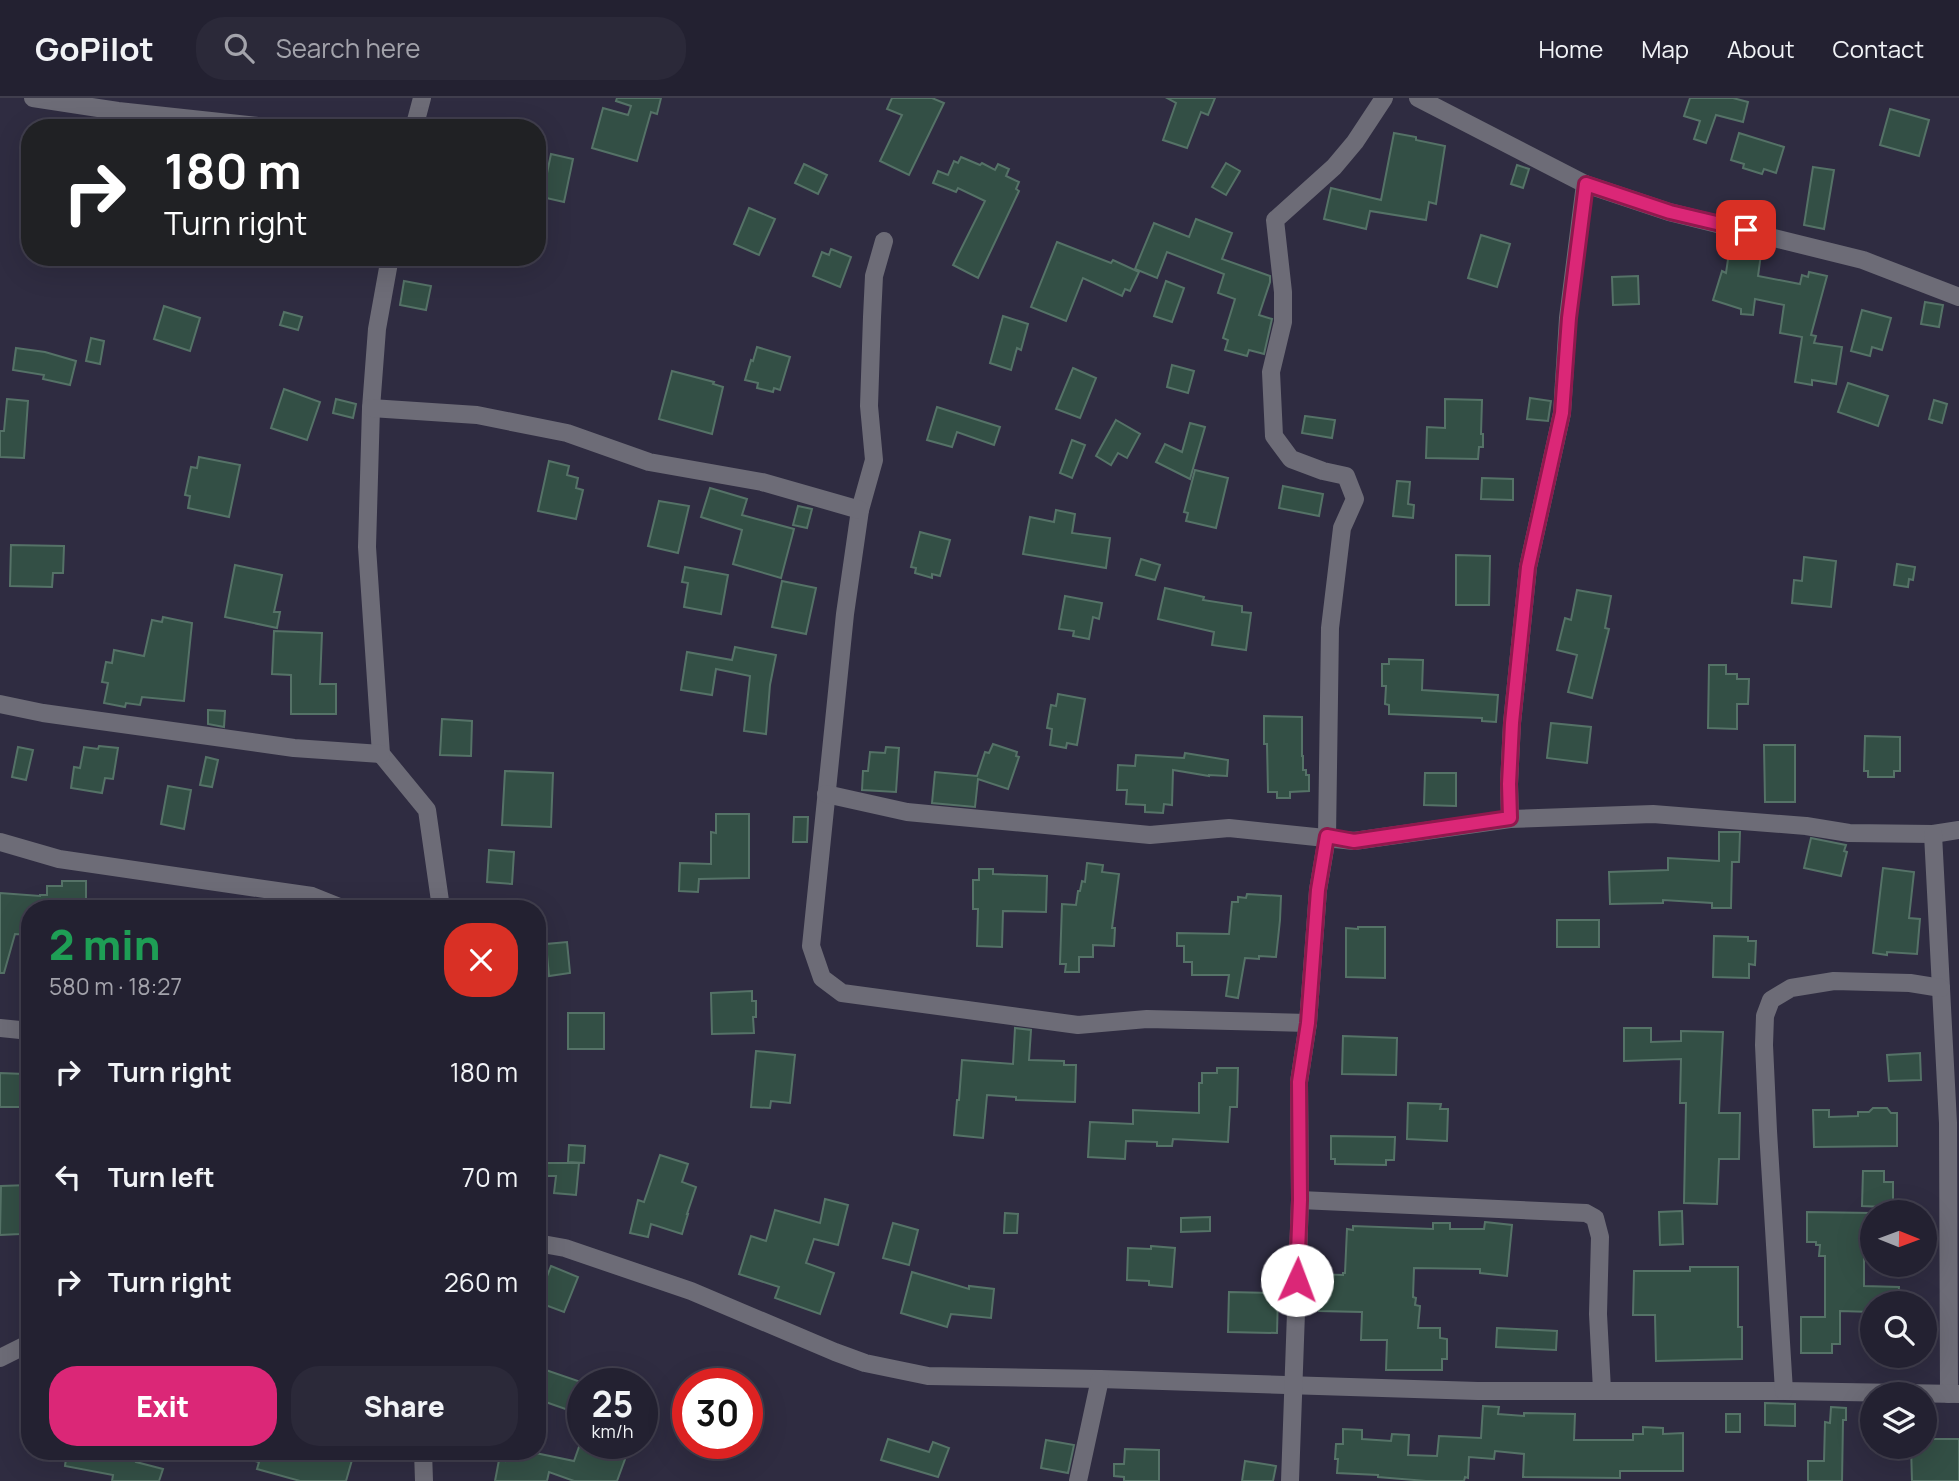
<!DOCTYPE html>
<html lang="en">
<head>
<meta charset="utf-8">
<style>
	:root { --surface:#232131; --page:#2b2939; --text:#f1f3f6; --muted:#a3a3ab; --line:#403e4d; --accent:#db2777 }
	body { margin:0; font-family:Manrope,sans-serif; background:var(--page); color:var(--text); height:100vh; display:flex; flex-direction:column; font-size:26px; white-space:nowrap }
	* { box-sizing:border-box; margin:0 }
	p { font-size:23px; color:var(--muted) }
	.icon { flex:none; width:38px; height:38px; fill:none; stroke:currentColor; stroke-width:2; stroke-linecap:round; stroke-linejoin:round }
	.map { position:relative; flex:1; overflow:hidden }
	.details { position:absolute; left:21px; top:802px; width:525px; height:560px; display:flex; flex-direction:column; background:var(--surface); border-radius:28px; box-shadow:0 7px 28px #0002,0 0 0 2px var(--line) }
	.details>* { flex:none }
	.top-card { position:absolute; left:21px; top:21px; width:525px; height:147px; border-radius:28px; box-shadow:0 7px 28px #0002,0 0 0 2px var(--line); background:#202124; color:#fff; overflow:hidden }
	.needle { width:46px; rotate:91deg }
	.fabs { position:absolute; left:1860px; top:1102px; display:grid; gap:14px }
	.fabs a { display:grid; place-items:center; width:77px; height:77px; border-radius:50%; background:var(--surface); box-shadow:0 7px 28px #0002,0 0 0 2px var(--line); font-size:35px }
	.speed { position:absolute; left:567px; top:1270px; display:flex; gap:14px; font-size:35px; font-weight:700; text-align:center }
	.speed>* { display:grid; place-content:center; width:91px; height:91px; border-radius:50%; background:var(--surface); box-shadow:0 7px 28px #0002,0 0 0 2px var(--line); line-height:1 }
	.speed small { font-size:18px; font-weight:400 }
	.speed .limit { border:10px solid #d22; background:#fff; color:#111 }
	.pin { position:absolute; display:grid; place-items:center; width:60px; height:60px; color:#fff; margin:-30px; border-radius:14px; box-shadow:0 4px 10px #0006 }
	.me { position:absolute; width:77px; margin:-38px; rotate:2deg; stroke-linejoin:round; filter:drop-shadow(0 0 5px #0008) }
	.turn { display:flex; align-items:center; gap:24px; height:147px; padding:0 28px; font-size:32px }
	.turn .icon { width:91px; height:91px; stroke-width:2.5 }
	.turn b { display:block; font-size:49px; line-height:60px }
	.round { display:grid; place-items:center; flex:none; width:74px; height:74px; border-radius:28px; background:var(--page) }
	.overview { display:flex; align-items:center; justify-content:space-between; height:119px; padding:0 28px }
	h1 { font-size:42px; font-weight:800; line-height:52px; color:#1e9e55 }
	.primary-button { display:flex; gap:14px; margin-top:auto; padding:14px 28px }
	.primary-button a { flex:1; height:80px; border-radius:28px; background:var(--accent); color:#fff; font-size:28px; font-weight:800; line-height:80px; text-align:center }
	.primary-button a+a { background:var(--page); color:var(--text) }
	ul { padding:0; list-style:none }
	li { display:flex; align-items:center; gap:21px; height:105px; padding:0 28px }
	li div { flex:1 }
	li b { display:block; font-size:26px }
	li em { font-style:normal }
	header { display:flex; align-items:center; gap:42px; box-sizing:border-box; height:98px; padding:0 35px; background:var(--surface); border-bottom:2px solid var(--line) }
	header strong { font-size:33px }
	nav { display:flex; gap:38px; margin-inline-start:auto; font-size:24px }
	.search { width:490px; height:63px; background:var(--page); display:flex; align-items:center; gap:18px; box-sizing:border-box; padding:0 24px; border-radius:28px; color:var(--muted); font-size:26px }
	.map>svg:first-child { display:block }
	.building { fill:#334f45; stroke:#557267; stroke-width:2 }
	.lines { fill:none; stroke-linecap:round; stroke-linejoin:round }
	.street { stroke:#6d6c77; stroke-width:18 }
	.route-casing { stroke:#8e194d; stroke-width:18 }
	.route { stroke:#db2777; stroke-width:12 }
</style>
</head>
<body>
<header>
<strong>GoPilot</strong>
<div class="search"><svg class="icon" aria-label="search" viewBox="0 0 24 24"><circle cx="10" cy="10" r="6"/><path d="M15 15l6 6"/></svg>Search here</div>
<nav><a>Home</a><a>Map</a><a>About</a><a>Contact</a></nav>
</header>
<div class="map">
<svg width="1959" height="1383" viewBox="0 0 1959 1383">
	<rect width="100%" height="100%" fill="#2f2c41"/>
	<g class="building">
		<path d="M617,0H661L657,16L651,14L637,63L592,50L603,10L628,17L631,8L616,3Z"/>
		<path d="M892,0H932L944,5L909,77L880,63L902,17L887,11Z"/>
		<path d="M1167,0H1215L1208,17L1201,14L1187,50L1163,42L1176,5Z"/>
		<path d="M1690,0H1733L1748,4L1743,24L1716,17L1706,45L1694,41L1700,23L1684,18Z"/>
		<path d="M1890,11L1929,22L1919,58L1880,47Z"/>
		<path d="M1394,35L1416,39V42L1445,48L1436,106L1429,104L1426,122L1370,113L1366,131L1324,121L1331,90L1381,102Z"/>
		<path d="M1739,35L1784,49L1776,75L1764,71L1762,76L1743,70L1744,66L1731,62Z"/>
		<path d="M551,56L573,61L564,104L542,99Z"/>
		<path d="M961,59L980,67L982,65L995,72L998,66L1009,71L1006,78L1019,84L1016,91L1019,93L978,180L953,167L985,103L958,90L956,94L933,85L938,73L948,77L954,63L958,65Z"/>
		<path d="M1226,65L1240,73L1226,97L1212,89Z"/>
		<path d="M804,66L827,77L818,96L795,85Z"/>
		<path d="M1517,67L1529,71L1523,90L1511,86Z"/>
		<path d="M1813,69L1834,72L1824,131L1804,127Z"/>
		<path d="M749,110L775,121L759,157L734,146Z"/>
		<path d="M1196,121L1232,135L1222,161L1270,178V184L1259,217L1272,221L1264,256L1249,252L1247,258L1225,252L1228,242L1223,240L1235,201L1218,195L1224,176L1167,154L1157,180L1135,171L1154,125L1189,139Z"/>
		<path d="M1481,137L1510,146L1497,189L1468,180Z"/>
		<path d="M1731,141L1762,149L1758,178L1800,186L1802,177L1808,179L1809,174L1827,178L1811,237L1816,238L1814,245L1842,249L1836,286L1812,282V287L1795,284L1802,239L1780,235L1784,207L1755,201L1753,217L1741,216V211L1713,202L1722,173L1726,175Z"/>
		<path d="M1057,144L1111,165L1113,162L1139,174L1130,193L1125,191L1122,198L1083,180L1066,223L1031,209Z"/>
		<path d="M831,151L851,159L840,189L813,178L822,154L829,157Z"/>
		<path d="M1638,178L1639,206L1613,207L1612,179Z"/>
		<path d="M404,183L431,188L426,212L400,207Z"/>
		<path d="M1166,183L1184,190L1172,224L1154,218Z"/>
		<path d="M1925,204L1943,207L1939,229L1921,226Z"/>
		<path d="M164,208L200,220L190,253L154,241Z"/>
		<path d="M1862,212L1891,220L1882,252L1872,249L1870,258L1851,253Z"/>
		<path d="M284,214L302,219L298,232L280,227Z"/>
		<path d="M1003,218L1028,226L1021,252L1017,250L1011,272L990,265Z"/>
		<path d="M91,240L104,243L100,266L86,263Z"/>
		<path d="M757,249L790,259L780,292L774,290L773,294L757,290L758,285L745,282L751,262L753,263Z"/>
		<path d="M16,250L45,254L76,263L70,287L43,281L44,277L13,272Z"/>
		<path d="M1172,267L1194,273L1188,295L1167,289Z"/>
		<path d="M1073,270L1096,280L1080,320L1056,311Z"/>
		<path d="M672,273L714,284L713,286L723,289L712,336L659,321Z"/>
		<path d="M1848,285L1888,298L1878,328L1838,314Z"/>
		<path d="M284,291L320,304L307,342L271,330Z"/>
		<path d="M1530,300L1551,303L1548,323L1527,321Z"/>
		<path d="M7,301L28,303L24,360L0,359V333H4Z"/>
		<path d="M336,301L356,306L353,320L333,315Z"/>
		<path d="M1445,301L1482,302L1481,336H1483V349H1479L1478,361L1426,360L1427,329L1445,330Z"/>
		<path d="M1934,302L1947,306L1942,325L1929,321Z"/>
		<path d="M937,309L1000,329L994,347L957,334L952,349L927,342Z"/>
		<path d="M1305,318L1335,322L1332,340L1302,335Z"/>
		<path d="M1116,322L1140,336L1127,360L1118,355L1111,367L1096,358Z"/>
		<path d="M1190,325L1205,329L1190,381L1156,364L1165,346L1182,354Z"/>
		<path d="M1072,342L1085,347L1072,380L1060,375Z"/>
		<path d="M199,359L240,367L229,419L188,410L190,398L185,397L191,369L197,370Z"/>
		<path d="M549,363L569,368L567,377L578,380L576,390L583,392L576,421L538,413Z"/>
		<path d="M1195,372L1228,380L1216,430L1186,423L1188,415L1184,414Z"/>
		<path d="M1482,380L1513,381V402L1481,401Z"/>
		<path d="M1397,383L1410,384L1408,406L1414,407L1413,420L1393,418Z"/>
		<path d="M1283,388L1323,396L1319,418L1279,410Z"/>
		<path d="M710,390L747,401L742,417L794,431L781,480L733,466L742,432L701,419Z"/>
		<path d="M659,403L689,408L678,455L648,448Z"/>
		<path d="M798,408L812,411L807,430L793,427Z"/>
		<path d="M1056,412L1075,416L1072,435L1110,440L1106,470L1023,456L1030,419L1054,424Z"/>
		<path d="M920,434L950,442L940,478L932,476V480L915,475L916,470L911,469Z"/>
		<path d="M11,447L64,448L63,475H53L52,489L10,488Z"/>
		<path d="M1456,457L1490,458L1489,507H1456Z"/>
		<path d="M1804,459L1836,463L1831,509L1792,505L1794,482L1802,483Z"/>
		<path d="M1141,461L1160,467L1155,482L1136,477Z"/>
		<path d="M1897,466L1915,469L1913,482L1909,481L1908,489L1894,487Z"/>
		<path d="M235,467L282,477L274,514H280L277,530L225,519Z"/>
		<path d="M685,469L728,477L721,516L684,509L688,485L682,484Z"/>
		<path d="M782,483L816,490L806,536L772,529Z"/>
		<path d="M1165,490L1204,499L1203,502L1242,508V514L1251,515L1246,552L1212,547L1214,534L1158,521Z"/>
		<path d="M1577,492L1611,498L1605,530L1609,531L1592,600L1568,594L1577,557L1557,552L1565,520L1571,522Z"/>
		<path d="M1065,498L1102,505L1099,521L1093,519L1089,541L1073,538L1074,533L1059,531Z"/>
		<path d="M163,519L192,525L184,603L142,599L140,607L126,605L125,609L104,605L108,585L102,584L106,564L112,565L114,552L144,558L152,522L162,524Z"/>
		<path d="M274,533L322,535L320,586H336V616H291V577L272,576Z"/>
		<path d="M735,549L776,557L770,587L766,636L744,633L750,578L716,571L712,597L681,592L687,554L732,562Z"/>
		<path d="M1389,561L1423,562L1422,592L1498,597L1496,624L1482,623V620L1389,616V607L1385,606L1386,588H1382V566H1389Z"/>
		<path d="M1709,567H1726V576H1737V581H1749L1748,606H1737V631L1708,630Z"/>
		<path d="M1058,596L1085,601L1077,647L1067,645L1066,650L1050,647L1052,631L1047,630L1051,607L1056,608Z"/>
		<path d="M208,612L225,613L224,629L208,626Z"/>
		<path d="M1264,618L1302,619V658H1303V672H1306V677H1309V693L1290,694V700H1277V694H1268L1267,646H1264Z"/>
		<path d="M442,621L472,623L471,658L440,657Z"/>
		<path d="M1551,625L1591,629L1587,665L1547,660Z"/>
		<path d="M1865,638L1900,639V673H1894V679H1868V673H1864Z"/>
		<path d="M993,646L1017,654L1016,658L1019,659L1008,691L978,681L975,709L932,705L935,674L977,678L985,654L989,655Z"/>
		<path d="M1764,647H1795V704H1765Z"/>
		<path d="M99,648L118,650L113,681L105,680L102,695L71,690L74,669L80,670L84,649L98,651Z"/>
		<path d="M18,649L33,652L26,682L12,679Z"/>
		<path d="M886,649L899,650L896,694L862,692L863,673H868L870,654L885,655Z"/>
		<path d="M1185,655L1228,662L1227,678L1209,677V678L1173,672L1172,707L1164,706L1163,715L1145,714V707L1126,706L1127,692H1117L1118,667L1135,668L1136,657L1184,660Z"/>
		<path d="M206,659L218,662L212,689L200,687Z"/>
		<path d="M505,673L553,675L551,729L502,727Z"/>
		<path d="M1425,675H1456V708L1424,707Z"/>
		<path d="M168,688L191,692L184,731L161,726Z"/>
		<path d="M716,716H749V780L699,781L698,794L679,793L680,765L711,766V734L716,735Z"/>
		<path d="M794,719H808L807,744H793Z"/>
		<path d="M1719,734H1740L1739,764H1732L1731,810H1712V805L1663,802V805L1610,806L1609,774L1668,772V760L1719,763Z"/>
		<path d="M1811,740L1846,747L1844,753L1847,754L1841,778L1804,770Z"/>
		<path d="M489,752L514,754L512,786L487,784Z"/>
		<path d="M1087,765L1103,767L1102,774L1119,776L1112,830H1115L1114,848L1093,847V859H1079V874H1065L1066,866H1060L1062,806L1076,807L1078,793H1080L1082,783L1085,784Z"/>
		<path d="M1883,770L1914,774L1909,820L1920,821L1917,856L1887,854V857L1873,855Z"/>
		<path d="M979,771H993V776L1047,778L1046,814L1003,813L1002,849L977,848L978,811H973V782H979Z"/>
		<path d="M62,783H86V810H30L28,837L15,836L4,875H0V795L40,798V797H47V788H62Z"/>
		<path d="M1247,796L1281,798L1280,822L1276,859L1259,858V861L1245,860L1238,900L1226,898L1229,877H1192V864H1184V848H1177V835L1229,836L1232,804H1238V799L1246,800Z"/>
		<rect x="1557" y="822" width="42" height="27"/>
		<path d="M1358,829H1385V880L1346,879V830L1358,831Z"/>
		<path d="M1714,838L1748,839V843H1756L1755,867L1749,866V880L1713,879Z"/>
		<path d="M567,844L570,875L549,878L546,846Z"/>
		<path d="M752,893V903H756V919H753L754,935L712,936L711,895Z"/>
		<rect x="568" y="915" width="36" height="36"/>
		<path d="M1015,930L1031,932L1029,962L1064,963V967H1076L1075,1004L1016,1002V999L987,997L983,1040L954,1037L957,1002H959L962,962L1013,966Z"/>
		<path d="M1624,930H1651V944L1681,943V933L1723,934L1719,1015H1740L1739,1061H1719L1717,1106L1684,1105L1686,1005H1680L1681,961L1624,963Z"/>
		<path d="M1343,938L1397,940L1396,977L1342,976Z"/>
		<path d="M756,953L795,957L790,1005L771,1003L770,1010L751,1009Z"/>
		<path d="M1920,955L1921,982L1889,983L1887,957Z"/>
		<path d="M1217,970H1238L1237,1009H1230L1228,1044L1173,1041L1172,1048H1157V1044L1126,1043L1125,1061L1088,1059L1090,1024L1133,1026V1012L1199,1015V985H1202V975H1217Z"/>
		<path d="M0,975L24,976L23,1009H0Z"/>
		<path d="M1408,1005L1441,1006L1440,1011H1448L1447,1043L1407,1041Z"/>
		<path d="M1873,1010H1887L1891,1015H1897V1048L1814,1049L1813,1012H1829V1019L1858,1018V1014H1869Z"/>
		<path d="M1331,1038L1395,1039L1394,1062H1386V1067L1335,1066V1061H1331Z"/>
		<path d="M569,1047L585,1048L584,1065L568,1064Z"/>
		<path d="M660,1057L688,1066L682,1084L696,1089L687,1116H688L682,1136L651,1126L648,1139L630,1135L638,1102L644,1104Z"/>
		<path d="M537,1065H579L576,1097L554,1095L556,1078H537Z"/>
		<path d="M1863,1073H1884V1084H1893V1104L1883,1105L1884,1109L1862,1108Z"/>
		<path d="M29,1087L30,1128H20V1136L0,1137L1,1088Z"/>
		<path d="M825,1101L848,1107L838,1147L814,1141L806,1165L834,1175L820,1216L775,1200L779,1189L739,1176L751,1138L766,1143L775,1112L820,1125Z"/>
		<path d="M1682,1113L1683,1146L1660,1147L1659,1114Z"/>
		<path d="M1807,1114L1872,1115V1155H1864V1188L1899,1189L1898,1206H1872V1214L1840,1213V1246H1832V1255H1801V1219H1825V1158H1819L1820,1147H1816V1144H1807Z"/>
		<path d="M1005,1115L1018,1116L1017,1135H1004Z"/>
		<path d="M1210,1119V1133L1181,1134V1120Z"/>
		<path d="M1485,1124L1512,1127L1507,1178L1480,1175V1171L1414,1170L1413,1199L1416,1200L1415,1207L1420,1208L1418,1230H1440V1240L1447,1241V1261H1442V1272H1386L1387,1242H1361L1362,1214L1319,1213V1192H1313L1314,1176L1343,1177V1175H1345L1347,1131L1353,1132V1128L1433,1131V1125H1450V1131H1484Z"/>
		<path d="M893,1125L918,1132L909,1167L883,1160Z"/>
		<path d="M1151,1148L1175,1150L1172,1189L1149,1187V1183L1127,1182L1128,1150L1151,1151Z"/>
		<path d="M551,1168L578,1179L564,1214L537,1204Z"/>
		<path d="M1690,1169H1738V1229H1742V1261L1656,1263L1655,1217H1633L1634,1173H1690Z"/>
		<path d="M912,1174L969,1191V1188L994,1191L991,1220L951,1216L947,1229L901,1215Z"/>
		<path d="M1229,1194L1278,1195L1277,1235L1228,1234Z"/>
		<path d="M1497,1230L1557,1233L1556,1252L1496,1249Z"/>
		<path d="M537,1269L584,1285L574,1314L537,1301Z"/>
		<path d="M1765,1305L1795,1306V1328L1765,1327Z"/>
		<path d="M1483,1308L1499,1309L1498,1316L1524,1318V1315L1575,1316L1574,1342H1633V1336H1643V1329L1663,1330V1336L1683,1335V1373H1620V1380L1523,1379L1524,1356L1495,1353L1494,1361L1469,1359L1468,1380L1465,1379L1464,1383H1426L1378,1379V1377L1337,1375L1338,1361H1335L1336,1346H1343V1331L1362,1332V1341L1391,1343L1392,1336L1409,1337L1408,1357L1437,1358L1439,1338L1481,1340Z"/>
		<path d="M1831,1309L1846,1310V1322H1843L1842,1383H1808V1363H1824L1825,1324L1830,1325Z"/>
		<rect x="1726" y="1316" width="14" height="18"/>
		<path d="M888,1341L929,1354L933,1344L949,1350L938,1379L881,1362Z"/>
		<path d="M1925,1341H1959V1383H1912L1911,1349H1925Z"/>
		<path d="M1046,1342L1074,1347L1068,1375L1041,1370Z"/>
		<path d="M580,1346H608L628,1353L617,1383H574L549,1374L547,1383H495L499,1362L505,1363L507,1353H526L574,1363Z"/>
		<path d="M1125,1351L1159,1352V1383H1124V1379L1114,1378V1366H1124Z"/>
		<path d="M67,1353H139L136,1364L163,1371L159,1383H112L113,1377L65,1368Z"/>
		<path d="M235,1353H332L331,1357L352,1362L346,1383H300L257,1371L259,1364L235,1358Z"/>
		<path d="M1245,1363L1276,1368L1273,1383H1242Z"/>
	</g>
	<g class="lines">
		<g class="street">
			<path d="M33,0L118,13L277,30"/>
			<path d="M1418,0L1585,86L1669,114L1863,162L1959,199"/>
			<path d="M414,30L422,0"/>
			<path d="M884,143L874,178L872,219L869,308L874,362L860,412L845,516L811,848L822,880L842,895L1078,927L1147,921L1308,925"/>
			<path d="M390,159L377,231L371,310L367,449L381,656L427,712L441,810"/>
			<path d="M371,310L477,317L567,335L649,364L762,384L860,412"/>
			<path d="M0,606L43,615L294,650L381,656"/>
			<path d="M826,696L907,714L1150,737L1229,730L1354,743L1510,721L1653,716L1806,728L1849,735L1933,736L1959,732"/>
			<path d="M1510,721L1509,686L1512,625L1528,469L1562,315L1568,220L1585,86"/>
			<path d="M1933,736L1948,1025L1949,1296"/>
			<path d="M0,744L59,761L312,798L342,810"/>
			<path d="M0,930L30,933"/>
			<path d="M1300,1102L1586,1115L1595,1120L1600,1139L1598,1216L1602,1292"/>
			<path d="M537,1145L565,1150L691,1193L835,1254L865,1265L928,1278L1100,1281L1478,1293H1784L1959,1296"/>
			<path d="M0,1260L30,1245"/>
			<path d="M1784,1293L1768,1033L1764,947L1765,918L1771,902L1791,890L1834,883L1910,885L1941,890"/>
			<path d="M423,1353L424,1383"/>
			<path d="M1078,1383L1100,1281"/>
			<path d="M1290,1383L1300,1102L1299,984L1308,925L1318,792L1327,739L1330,530L1342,430L1355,401L1346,378L1323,373L1291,361L1274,338L1271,274L1283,224V194L1275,122L1334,69L1355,44L1384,0"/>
		</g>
	</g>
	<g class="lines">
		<defs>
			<path id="route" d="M1297,1182L1300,1102L1299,984L1308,925L1318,792L1327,738L1354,743L1510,720L1509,686L1512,625L1528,469L1562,315L1569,220L1586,86L1670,114L1746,132"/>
		</defs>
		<use href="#route" class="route-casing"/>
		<use href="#route" class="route"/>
	</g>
</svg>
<div class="fabs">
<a><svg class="needle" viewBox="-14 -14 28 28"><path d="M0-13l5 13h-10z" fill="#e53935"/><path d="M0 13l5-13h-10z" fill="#a3a3ab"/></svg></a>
<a><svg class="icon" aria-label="search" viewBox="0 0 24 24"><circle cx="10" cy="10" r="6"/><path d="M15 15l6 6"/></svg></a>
<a><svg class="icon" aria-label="layers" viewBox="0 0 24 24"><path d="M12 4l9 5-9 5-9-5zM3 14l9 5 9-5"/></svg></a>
</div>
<div class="speed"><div>25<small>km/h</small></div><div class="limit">30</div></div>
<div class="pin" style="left:1746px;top:132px;background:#d93025"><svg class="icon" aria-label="arrive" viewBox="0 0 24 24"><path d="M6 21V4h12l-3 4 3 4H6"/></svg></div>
<svg class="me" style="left:1297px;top:1182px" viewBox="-20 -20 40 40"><circle r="19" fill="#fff"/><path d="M0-13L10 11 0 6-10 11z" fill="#db2777"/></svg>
<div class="top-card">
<div class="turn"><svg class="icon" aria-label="right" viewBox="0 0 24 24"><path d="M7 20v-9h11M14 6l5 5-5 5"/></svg><div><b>180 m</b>Turn right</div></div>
</div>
<section class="details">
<div class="overview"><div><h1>2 min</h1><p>580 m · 18:27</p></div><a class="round" style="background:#d93025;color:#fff"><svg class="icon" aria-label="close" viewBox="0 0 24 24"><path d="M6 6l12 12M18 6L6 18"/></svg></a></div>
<ul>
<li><svg class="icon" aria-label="right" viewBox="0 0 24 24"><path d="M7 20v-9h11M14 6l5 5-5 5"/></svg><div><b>Turn right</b></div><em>180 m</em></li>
<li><svg class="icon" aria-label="left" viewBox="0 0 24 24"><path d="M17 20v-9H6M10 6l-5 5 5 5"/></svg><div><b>Turn left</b></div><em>70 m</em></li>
<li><svg class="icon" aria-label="right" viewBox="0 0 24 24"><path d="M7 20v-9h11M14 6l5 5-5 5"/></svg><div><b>Turn right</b></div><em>260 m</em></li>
</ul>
<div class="primary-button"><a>Exit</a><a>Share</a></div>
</section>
</div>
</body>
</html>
